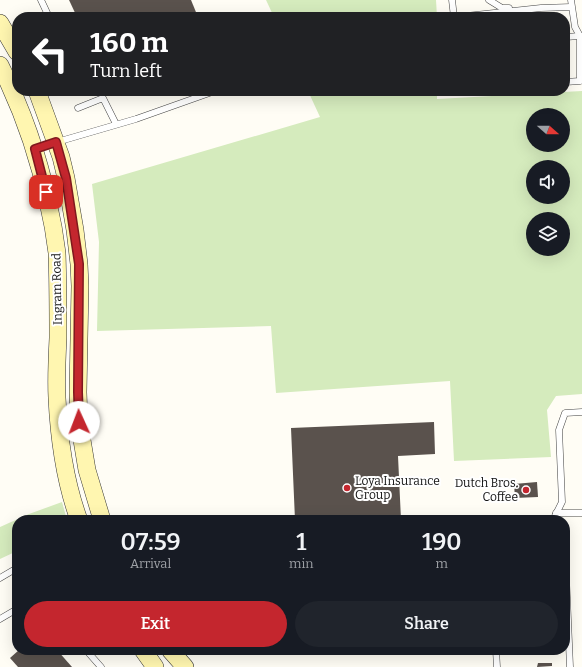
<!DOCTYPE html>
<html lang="en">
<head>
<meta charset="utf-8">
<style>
	:root { --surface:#171b24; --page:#20242c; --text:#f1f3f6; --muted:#9ea1a6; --accent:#c4262e }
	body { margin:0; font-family:Bitter,serif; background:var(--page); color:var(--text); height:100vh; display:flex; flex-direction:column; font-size:15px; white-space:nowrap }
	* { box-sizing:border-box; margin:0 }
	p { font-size:13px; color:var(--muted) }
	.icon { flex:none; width:22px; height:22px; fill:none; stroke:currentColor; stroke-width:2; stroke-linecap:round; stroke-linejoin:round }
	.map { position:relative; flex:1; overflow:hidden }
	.side { position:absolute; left:12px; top:515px; width:558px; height:140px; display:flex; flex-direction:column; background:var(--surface); border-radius:16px; box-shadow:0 4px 16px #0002 }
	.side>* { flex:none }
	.hud { position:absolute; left:12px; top:12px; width:558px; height:84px; border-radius:16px; box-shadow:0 4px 16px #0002; background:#202124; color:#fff; overflow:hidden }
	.needle { width:26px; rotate:111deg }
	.fabs { position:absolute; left:526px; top:108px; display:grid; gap:8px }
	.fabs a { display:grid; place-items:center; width:44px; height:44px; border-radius:50%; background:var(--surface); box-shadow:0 4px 16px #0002; font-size:20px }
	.pin { position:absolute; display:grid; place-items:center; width:34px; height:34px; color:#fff; margin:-17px; border-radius:8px; box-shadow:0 2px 6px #0006 }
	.me { position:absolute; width:44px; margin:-22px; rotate:358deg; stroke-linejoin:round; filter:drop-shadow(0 0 3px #0008) }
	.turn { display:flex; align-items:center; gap:14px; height:84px; padding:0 12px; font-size:18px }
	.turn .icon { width:52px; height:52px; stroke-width:2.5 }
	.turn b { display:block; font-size:28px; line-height:34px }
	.eta { display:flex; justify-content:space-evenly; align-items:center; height:68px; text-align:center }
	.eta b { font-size:24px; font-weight:600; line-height:28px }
	.action { display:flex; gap:8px; margin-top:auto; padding:8px 12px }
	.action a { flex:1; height:46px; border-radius:24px; background:var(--accent); color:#fff; font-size:16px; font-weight:600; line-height:46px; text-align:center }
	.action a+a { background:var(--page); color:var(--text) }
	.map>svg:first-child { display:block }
	.green { fill:#d5ebbd; fill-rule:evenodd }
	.building { fill:#5a524d }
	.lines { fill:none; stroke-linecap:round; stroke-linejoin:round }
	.lane-casing { stroke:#444; stroke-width:7 }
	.secondary-casing { stroke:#333; stroke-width:18 }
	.lane { stroke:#fff; stroke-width:6 }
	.secondary { stroke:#fff6b0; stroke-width:17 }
	.route-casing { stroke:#7f191e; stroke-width:10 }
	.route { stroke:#c4262e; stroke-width:7 }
	.poi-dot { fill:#c4262e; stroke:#fff; stroke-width:1.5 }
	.labels { text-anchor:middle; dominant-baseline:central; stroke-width:4; stroke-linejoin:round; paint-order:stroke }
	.street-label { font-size:12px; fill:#111; stroke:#fff }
	.poi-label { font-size:12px; fill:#111; stroke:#fff; text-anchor:start }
</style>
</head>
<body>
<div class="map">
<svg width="582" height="667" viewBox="0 0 582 667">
	<rect width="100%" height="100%" fill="#fffdf5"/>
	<g class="green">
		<path d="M266,0H436L437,17H274Z"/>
		<path d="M308,91H437V99L582,91V394L556,396L547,410L551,457L454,461L450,381L276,393L271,326L97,331L99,242L92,184L320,117ZM533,115H563V145H533ZM533,167H563V197H533ZM533,219H563V249H533Z"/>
		<path d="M62,502L67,520H17V551L0,559V527L29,514Z"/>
	</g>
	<g class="building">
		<path d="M69,0H191L198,17H77Z"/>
		<path d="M434,422L435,454L398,456L401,520H295L291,428Z"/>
		<path d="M537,482L538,497L515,498L514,484Z"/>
		<path d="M19,650H57L72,667H18L10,658Z"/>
		<path d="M538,663H552V666L537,667Z"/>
	</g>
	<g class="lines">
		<defs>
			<g id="lane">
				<path d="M41,0L49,17"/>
				<path d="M452,0L454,17"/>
				<path d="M489,0L502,8H509"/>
				<path d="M571,0L575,27L580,36H582"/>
				<path d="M457,17L541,8L571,7"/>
				<path d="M565,37L580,36V81L565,82"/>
				<path d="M78,108L103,98L116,124"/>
				<path d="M57,142L136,119L215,91"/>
				<path d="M556,513H582"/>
				<path d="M550,520H553L562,502L559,430L565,413L582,412"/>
				<path d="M565,551L570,667"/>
				<path d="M0,578L17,568"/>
				<path d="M0,619L17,609"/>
				<path d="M86,650L101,667"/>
				<path d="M496,650L497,667"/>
			</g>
			<g id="secondary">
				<path d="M0,23L17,52"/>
				<path d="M0,65C22,109 38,154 48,202C52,219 55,236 57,253C58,281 58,309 58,338C57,358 56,378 57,398C59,439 65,482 79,520"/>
				<path d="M37,91L61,157L66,178L75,230L79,264L80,286L78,392L79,422L87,470L102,520"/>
				<path d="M143,650L155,667"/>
				<path d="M170,650L185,667"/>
			</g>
		</defs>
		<use href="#lane" class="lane-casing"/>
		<use href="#secondary" class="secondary-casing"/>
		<use href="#lane" class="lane"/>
		<use href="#secondary" class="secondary"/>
	</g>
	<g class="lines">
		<defs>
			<path id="route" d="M46,192L35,149L56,142L66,178L79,264L78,392L79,422"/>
		</defs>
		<use href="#route" class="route-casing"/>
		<use href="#route" class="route"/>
	</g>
	<g class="poi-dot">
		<circle cx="347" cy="488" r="4"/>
		<circle cx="526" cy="490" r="4"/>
	</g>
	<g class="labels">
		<g class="street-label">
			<text transform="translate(57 289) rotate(-91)">Ingram Road</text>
		</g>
		<g class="poi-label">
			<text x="355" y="481">Loya Insurance<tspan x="355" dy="14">Group</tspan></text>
			<text x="518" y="483" text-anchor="end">Dutch Bros.<tspan x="518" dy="14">Coffee</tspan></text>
		</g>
	</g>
</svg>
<div class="fabs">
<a><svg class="needle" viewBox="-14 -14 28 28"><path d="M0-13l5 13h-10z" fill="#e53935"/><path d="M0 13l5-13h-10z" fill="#9ea1a6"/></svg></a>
<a><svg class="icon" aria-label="sound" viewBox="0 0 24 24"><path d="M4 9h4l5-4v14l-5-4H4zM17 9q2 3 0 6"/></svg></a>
<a><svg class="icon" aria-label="layers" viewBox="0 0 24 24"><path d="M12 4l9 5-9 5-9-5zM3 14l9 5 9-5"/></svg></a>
</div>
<div class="pin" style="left:46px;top:192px;background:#d93025"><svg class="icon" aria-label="arrive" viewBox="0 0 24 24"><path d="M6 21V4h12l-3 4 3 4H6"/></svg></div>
<svg class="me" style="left:79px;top:422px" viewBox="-20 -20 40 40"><circle r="19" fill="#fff"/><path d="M0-13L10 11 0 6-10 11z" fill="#c4262e"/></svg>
<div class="hud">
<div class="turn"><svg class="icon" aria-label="left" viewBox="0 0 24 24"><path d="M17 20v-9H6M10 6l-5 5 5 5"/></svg><div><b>160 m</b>Turn left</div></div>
</div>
<section class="side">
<div class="eta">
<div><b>07:59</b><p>Arrival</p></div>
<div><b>1</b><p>min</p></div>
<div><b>190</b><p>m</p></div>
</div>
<div class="action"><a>Exit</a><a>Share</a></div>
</section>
</div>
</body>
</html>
